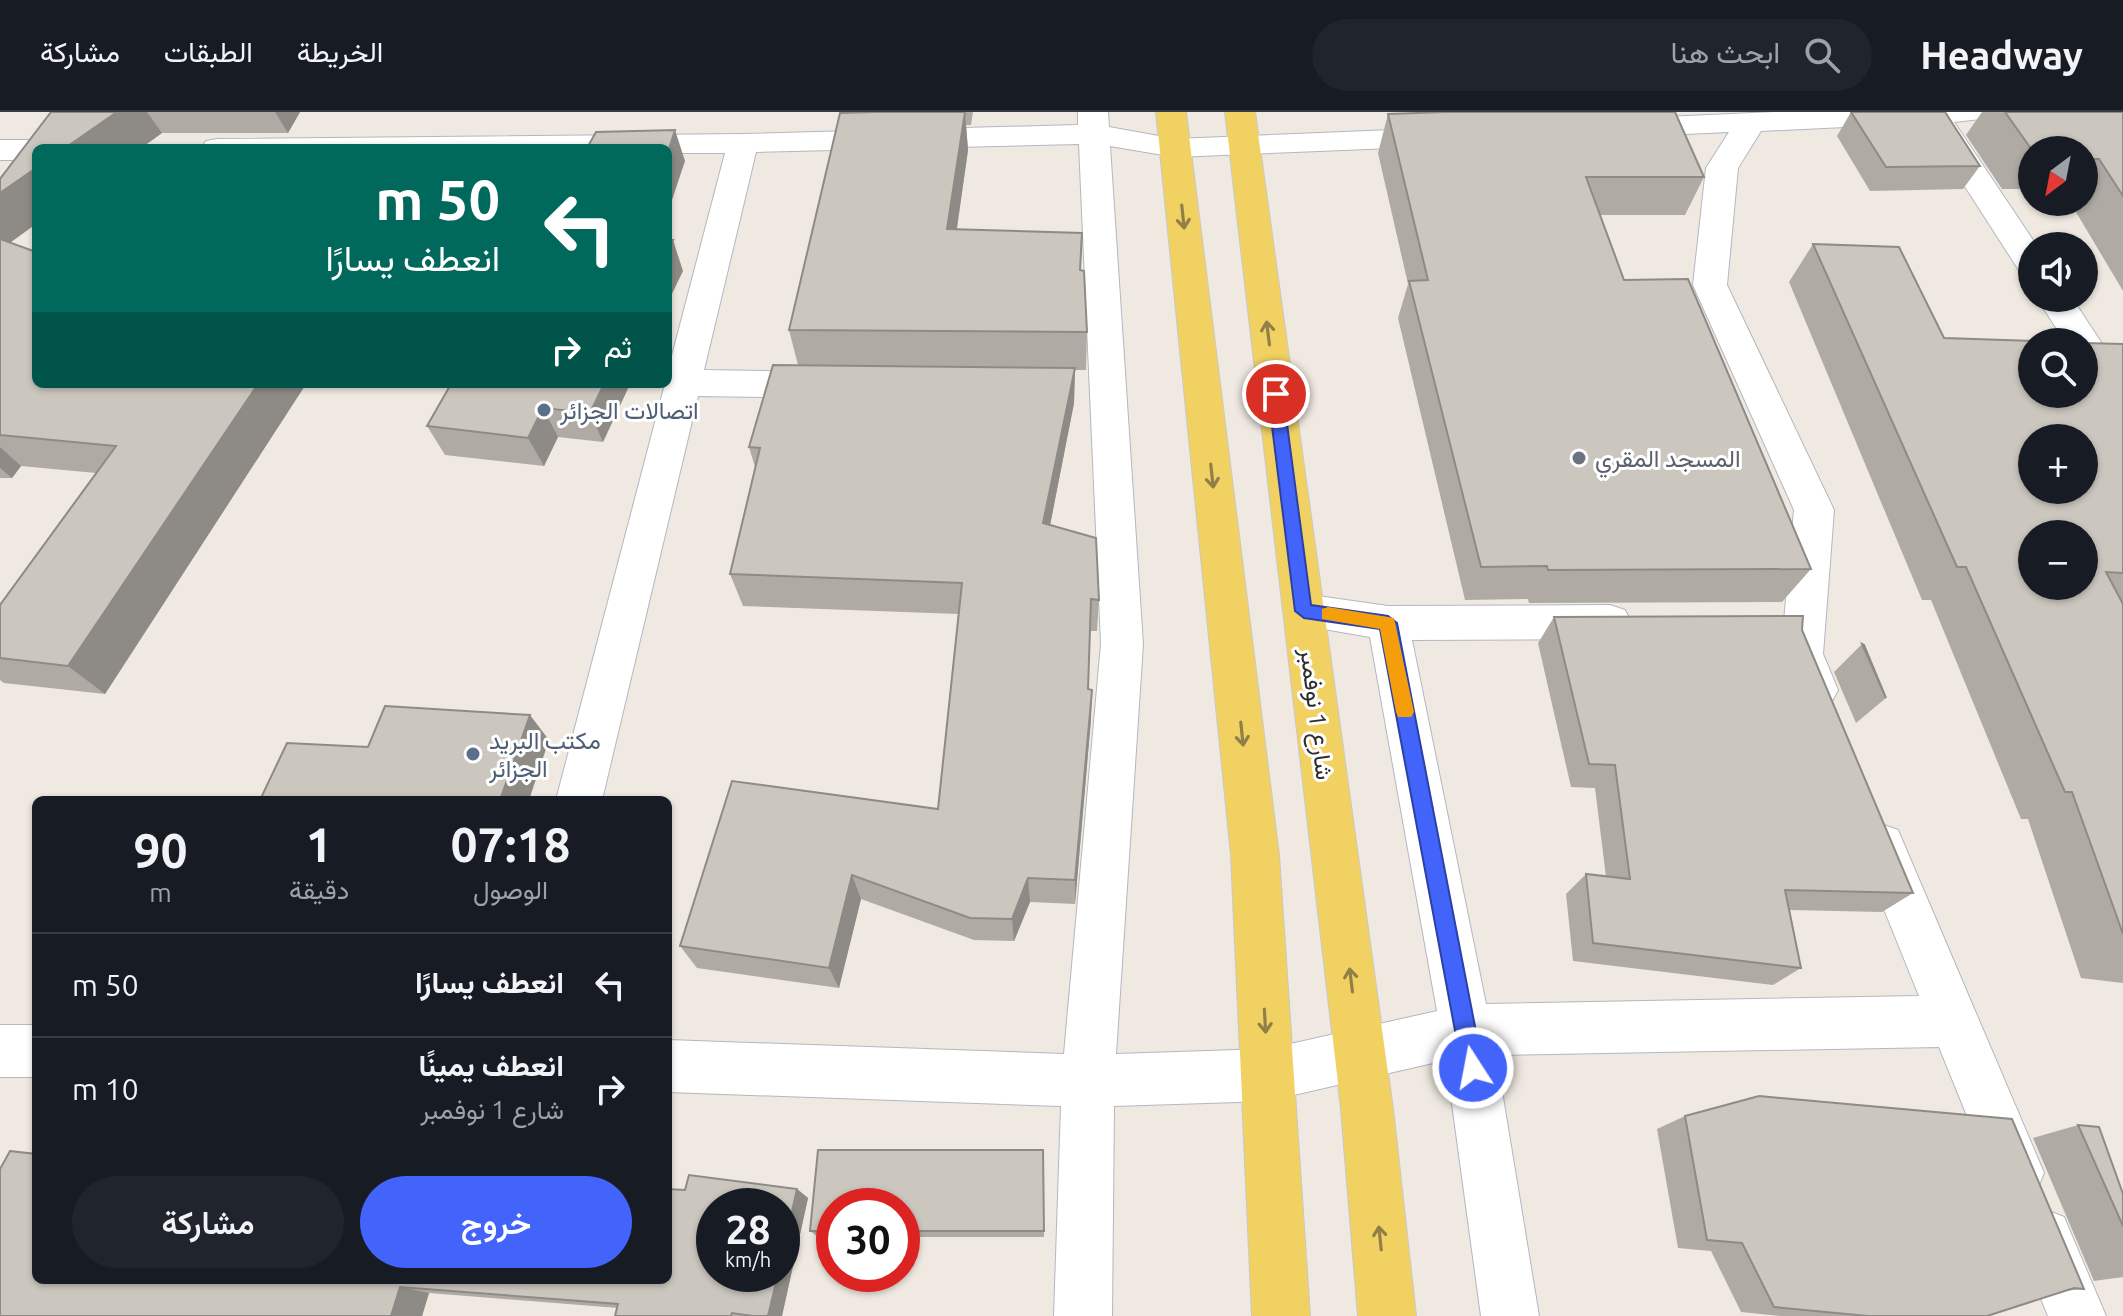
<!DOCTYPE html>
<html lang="ar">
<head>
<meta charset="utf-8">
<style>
	:root { --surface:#171b24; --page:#20242c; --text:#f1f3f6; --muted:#9ea1a6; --line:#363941; --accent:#4264fb }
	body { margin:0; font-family:Ubuntu,Vazirmatn,sans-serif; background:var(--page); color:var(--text); direction:rtl; height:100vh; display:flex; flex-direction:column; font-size:30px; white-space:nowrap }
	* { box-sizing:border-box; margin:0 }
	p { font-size:26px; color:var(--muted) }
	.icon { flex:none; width:44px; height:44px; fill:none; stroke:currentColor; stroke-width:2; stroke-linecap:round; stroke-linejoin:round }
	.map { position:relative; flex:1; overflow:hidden; direction:ltr }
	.drawer { position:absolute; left:32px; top:684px; width:640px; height:488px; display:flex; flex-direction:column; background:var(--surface); border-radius:12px; box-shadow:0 2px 6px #0004; direction:rtl }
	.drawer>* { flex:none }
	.banner { position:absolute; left:32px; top:32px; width:640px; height:244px; border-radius:12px; box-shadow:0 2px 6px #0004; direction:rtl; background:#00695c; color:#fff; overflow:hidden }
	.needle { width:52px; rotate:212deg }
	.fabs { position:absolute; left:2018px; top:24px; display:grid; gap:16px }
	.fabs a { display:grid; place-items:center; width:80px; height:80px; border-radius:50%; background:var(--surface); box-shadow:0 2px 6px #0004; font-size:40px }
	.speed { position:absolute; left:696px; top:1076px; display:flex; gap:16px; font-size:40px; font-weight:700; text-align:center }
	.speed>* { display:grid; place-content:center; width:104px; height:104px; border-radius:50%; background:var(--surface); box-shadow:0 2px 6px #0004; line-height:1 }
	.speed small { font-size:20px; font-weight:400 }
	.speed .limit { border:12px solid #d22; background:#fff; color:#111 }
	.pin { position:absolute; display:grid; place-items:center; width:68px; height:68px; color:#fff; margin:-34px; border:4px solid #fff; border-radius:50%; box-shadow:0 2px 8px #0007 }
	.me { position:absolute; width:88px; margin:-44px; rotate:349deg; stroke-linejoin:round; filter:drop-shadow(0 0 6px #0008) }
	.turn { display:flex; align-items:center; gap:28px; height:168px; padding:0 40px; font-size:36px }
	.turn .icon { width:104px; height:104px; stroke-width:2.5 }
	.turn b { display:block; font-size:56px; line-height:68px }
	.then { display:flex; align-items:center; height:76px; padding:0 40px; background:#0003; gap:16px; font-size:30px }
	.eta { display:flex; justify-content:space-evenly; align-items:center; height:136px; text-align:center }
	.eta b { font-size:48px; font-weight:600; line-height:56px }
	.cta { display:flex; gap:16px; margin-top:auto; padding:16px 40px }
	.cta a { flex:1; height:92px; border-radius:48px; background:var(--accent); color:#fff; font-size:32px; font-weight:600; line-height:92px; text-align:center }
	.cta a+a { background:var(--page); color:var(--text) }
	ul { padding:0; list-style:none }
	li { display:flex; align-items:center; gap:24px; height:104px; padding:0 40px; border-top:2px solid var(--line) }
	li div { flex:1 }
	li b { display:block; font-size:30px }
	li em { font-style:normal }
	header { display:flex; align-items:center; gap:48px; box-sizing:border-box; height:112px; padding:0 40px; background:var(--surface); border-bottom:2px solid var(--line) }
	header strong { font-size:38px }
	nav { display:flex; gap:44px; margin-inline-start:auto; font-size:28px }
	.search { width:560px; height:72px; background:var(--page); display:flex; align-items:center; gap:20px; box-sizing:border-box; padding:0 28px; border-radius:44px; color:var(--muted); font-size:30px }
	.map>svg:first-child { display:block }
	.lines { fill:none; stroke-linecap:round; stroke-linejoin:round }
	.minor-casing { stroke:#b4b7c1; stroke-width:2 }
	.major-casing { stroke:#c9c9c9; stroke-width:2 }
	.minor { fill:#fff; fill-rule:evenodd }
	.major { fill:#f2d163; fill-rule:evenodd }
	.wall { fill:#afaba4 }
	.shaded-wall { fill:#8e8b86 }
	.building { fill:#cbc7bf; stroke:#8e8b86; stroke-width:2; fill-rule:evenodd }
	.oneway { stroke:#908048 }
	.route { fill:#4264fb; stroke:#2b41a3; stroke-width:2 }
	.slow { fill:#f59e0b }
	.service-dot { fill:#5c6f8a; stroke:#fff; stroke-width:3 }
	.worship-dot { fill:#6b7280; stroke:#fff; stroke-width:3 }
	.labels { text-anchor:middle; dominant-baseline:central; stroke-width:6; stroke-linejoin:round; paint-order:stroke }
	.service-label { font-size:24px; fill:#4e5e75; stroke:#fff; text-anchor:start }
	.worship-label { font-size:24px; fill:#5b616d; stroke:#fff; text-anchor:start }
	.street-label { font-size:24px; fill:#2e2e2e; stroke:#fff }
</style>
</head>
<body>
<header>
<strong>Headway</strong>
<div class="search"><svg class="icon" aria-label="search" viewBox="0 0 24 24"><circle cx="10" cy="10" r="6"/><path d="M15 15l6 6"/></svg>ابحث هنا</div>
<nav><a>الخريطة</a><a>الطبقات</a><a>مشاركة</a></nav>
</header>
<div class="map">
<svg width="2123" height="1204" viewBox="0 0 2123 1204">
	<rect width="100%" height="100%" fill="#efe9e1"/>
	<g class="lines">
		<defs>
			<g id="minor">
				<path d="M1078,0H1108L1109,15L1175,27L1441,16L1452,18L1456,25L1452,32L1441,34L1175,45L1110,34L1143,532L1116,942L1268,937L1437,899L1370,525L1289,511L1283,499L1289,487L1304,482L1388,494L1610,493L1625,498L1631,510L1625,522L1610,527L1412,528L1486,892L1919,884L1858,733L1864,718L1881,712L1898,718L2036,1042L2044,1061L2036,1080L2017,1088L1998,1080L1939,935L1496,943L1539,1204H1481L1446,948L1268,989L1114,994L1112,1204H1054L1061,994L668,980V928L1064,942L1101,532L1079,32L756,40L704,258L829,260L842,264L847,273L842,282L829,286L698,284L602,688H556L665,272H668V259L725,41H668V36H201L206,29L217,27L743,22L1078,13Z"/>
				<path d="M1774,0H1994L1990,6L1954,10L2037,134H2032V163L2020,160L1926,14L1927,11L1761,19L1738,56L1727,173L1834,398L1823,542L1838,578L1831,591L1816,596L1801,591L1781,542L1794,398L1693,173L1706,56L1729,20L1621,25L1610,23L1606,16L1610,9L1621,7Z"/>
				<path d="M0,28H36L50,36H36V48H0Z"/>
				<path d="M2037,186H2072L2101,230L2096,239L2084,242V230H2065Z"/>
				<rect x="0" y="913" width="36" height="52"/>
				<path d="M2044,1097L2064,1105L2106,1204H2048L2016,1125L2024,1105Z"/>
			</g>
			<g id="major">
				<path d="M1156,0H1186L1279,743L1310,1204H1252L1231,743Z"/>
				<path d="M1225,0H1255L1393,997L1416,1204H1358L1341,997Z"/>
			</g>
		</defs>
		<use href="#minor" class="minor-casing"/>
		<use href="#major" class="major-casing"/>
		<use href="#minor" class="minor"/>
		<use href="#major" class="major"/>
	</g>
	<g class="wall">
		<path d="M51,0H300L288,21H162L9,131L36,272H306L105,582L4,571L0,568V493L96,361L21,354L12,366H0V67Z"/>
		<path d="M849,0H973L971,13H966L968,38L957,117L1082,159L1087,220L1086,258H1075L1074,291L1050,413L1099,488L1097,519H1090L1088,577L1091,607L1075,792L1030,790L1014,829L974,828L861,787L839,876L697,856L680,834L938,697L958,502L743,494L730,462L755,355L749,335L798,253L789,218Z"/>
		<path d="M1851,0L1980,54L1963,77L1870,79L1837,24Z"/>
		<path d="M1982,0H2123V179L2070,90H2084V38H2032V77H2002L1966,23Z"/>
		<path d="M1388,2L1704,65L1685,103H1600L1624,168L1811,457L1782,490L1529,491L1528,487L1465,488L1398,206L1408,172L1378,41Z"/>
		<path d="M1813,132L1944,226L2123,232V871L2081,866L2028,707H2021L1931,488H1922L1789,170Z"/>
		<path d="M451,272H630L603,330L558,325L544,354L445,343L427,314Z"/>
		<path d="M1554,505L1802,518L1913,781L1882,800L1790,798L1801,856L1773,873L1573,849L1566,782L1586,762L1606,765L1595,676L1571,675L1538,531Z"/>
		<path d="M1862,532L1886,586L1856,611L1834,560Z"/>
		<path d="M1685,1004L2084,1177L2064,1179L1987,1204H1781L1741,1200L1711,1139L1678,1136L1657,1017Z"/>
		<path d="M2078,1013L2123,1082V1165L2094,1169L2033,1026Z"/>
		<path d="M818,1038H1043L1044,1125H902V1094H834V1125H818L810,1119Z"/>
		<path d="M797,1077L808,1086L782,1204H615L618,1196L429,1181L422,1204H0L36,1168L685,1078Z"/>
	</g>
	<g class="shaded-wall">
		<path d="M117,0H147L162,21L141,36H65Z"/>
		<path d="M275,0H300L288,21Z"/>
		<path d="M965,0L968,38L951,156L947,117Z"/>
		<path d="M675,18L685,49L668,100V40Z"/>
		<path d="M36,56V112L0,138V81Z"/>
		<path d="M673,128L683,159L668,190V138Z"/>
		<path d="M1075,256L1074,291L1044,444L1043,411Z"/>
		<path d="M258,272H306L105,582L68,554Z"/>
		<path d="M604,272H630L603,330L590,301Z"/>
		<path d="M543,296L558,325L544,354L528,326Z"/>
		<path d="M0,335L21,354L12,366L0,356Z"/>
		<path d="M1092,578L1091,607L1075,792V768Z"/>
		<path d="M530,603L549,628L529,688H500Z"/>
		<path d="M852,763L861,787L839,876L829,856Z"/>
		<path d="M1028,766L1030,790L1014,829L1012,807Z"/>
		<path d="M797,1077L808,1086L782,1204H768L778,1162H782V1144Z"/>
		<path d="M400,1175L429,1181L422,1204H391Z"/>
	</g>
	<g class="building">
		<path d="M51,0H117L65,36H36V56L0,81V67Z"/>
		<path d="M875,0H965L947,117L1082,121L1080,158L1084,159L1087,220L789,218L840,1Z"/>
		<path d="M1445,0H1675L1704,65H1586L1624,168L1688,167L1811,457L1548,458L1547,454L1481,455L1409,169L1428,168L1388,2Z"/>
		<path d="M1851,0H1945L1980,54L1886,55Z"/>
		<path d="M2005,0H2123V84L2099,47H2089L2082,37L2032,38Z"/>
		<path d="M675,18L668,40V36H587L596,20Z"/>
		<path d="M0,127L36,140V272H258L68,554L0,546V493L116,334L0,323Z"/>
		<path d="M668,128H673L668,138Z"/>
		<path d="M1813,132L1899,135L1944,226L2060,230H2032V282H2084V231L2123,232V461L2106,460L2123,492V822L2072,680H2065L1966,455H1957ZM2032,326H2084V378H2032ZM2032,422H2084V474H2032Z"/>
		<path d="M773,253L1075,256L1043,411L1096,426L1099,488L1091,487L1088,577L1092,578L1075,768L1028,766L1012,807L970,806L852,763L829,856L680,834L732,669L938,697L962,471L730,462L760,336L749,335Z"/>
		<path d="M451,272H604L590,301L543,296L528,326L427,314Z"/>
		<path d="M1803,504L1802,518L1913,781L1785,778L1801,856L1593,831L1586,762L1630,767L1615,653L1589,652L1554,505Z"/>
		<path d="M1862,532L1864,533L1886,586Z"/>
		<path d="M385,594L530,603L500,688H260L287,631L368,635Z"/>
		<path d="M1759,984L2012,1007L2084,1177L2074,1176L1987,1204H1868L1774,1195L1742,1131L1707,1128L1685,1004Z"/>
		<path d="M2078,1013L2099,1015L2123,1082V1114Z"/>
		<path d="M818,1038H1043L1044,1119H902V1094H834V1119H810Z"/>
		<path d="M10,1039L36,1042V1168H668V1077L685,1078L689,1063L797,1077L782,1144V1094H714V1162H778L768,1204H753L732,1201L731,1204H615L618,1192L400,1175L391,1204H0V1057Z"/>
	</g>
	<defs><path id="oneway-shaft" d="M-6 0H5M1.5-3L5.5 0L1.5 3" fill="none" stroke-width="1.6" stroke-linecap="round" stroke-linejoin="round" transform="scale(2)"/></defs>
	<g class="oneway">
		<use href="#oneway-shaft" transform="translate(1183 105) rotate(84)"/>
		<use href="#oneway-shaft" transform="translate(1268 221) rotate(-97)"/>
		<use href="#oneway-shaft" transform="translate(1212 364) rotate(84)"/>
		<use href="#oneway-shaft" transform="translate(1242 622) rotate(84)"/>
		<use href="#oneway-shaft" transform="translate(1351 868) rotate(-97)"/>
		<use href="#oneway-shaft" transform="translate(1265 909) rotate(87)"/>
		<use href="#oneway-shaft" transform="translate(1380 1126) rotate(-96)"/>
	</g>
	<path class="route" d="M1276,277L1283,282L1311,493L1388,504L1397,511L1483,956L1480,963L1473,966L1465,963L1462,956L1380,517L1304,506L1295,499L1268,282Z"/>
	<path class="slow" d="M1328,495L1394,506L1414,600L1411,605H1398L1396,600L1380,517L1322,507V497Z"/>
	<g class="service-dot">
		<circle cx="544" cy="298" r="8"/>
		<circle cx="473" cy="642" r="8"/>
	</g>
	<circle class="worship-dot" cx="1579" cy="346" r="8"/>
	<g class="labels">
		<g class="service-label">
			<text x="560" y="298">اتصالات الجزائر</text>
			<text x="489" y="628">مكتب البريد<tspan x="489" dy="28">الجزائر</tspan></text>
		</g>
		<g class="worship-label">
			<text x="1595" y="346">المسجد المقري</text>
		</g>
		<g class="street-label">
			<text transform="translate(1317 602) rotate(83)">شارع 1 نوفمبر</text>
		</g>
	</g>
</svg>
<div class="fabs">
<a><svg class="needle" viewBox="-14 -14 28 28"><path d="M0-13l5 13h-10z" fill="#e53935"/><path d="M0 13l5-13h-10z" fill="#9ea1a6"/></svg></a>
<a><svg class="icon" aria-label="sound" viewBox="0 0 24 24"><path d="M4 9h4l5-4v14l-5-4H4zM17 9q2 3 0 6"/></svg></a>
<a><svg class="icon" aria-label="search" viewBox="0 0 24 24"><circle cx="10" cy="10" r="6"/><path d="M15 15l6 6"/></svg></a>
<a>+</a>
<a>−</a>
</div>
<div class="speed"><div>28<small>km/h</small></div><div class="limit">30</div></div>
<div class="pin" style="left:1276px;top:282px;background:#d93025"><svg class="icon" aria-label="arrive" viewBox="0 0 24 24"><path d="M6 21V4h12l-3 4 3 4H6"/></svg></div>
<svg class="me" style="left:1473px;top:956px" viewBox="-20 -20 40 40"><circle r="17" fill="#4264fb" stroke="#fff" stroke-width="3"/><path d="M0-11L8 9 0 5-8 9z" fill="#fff"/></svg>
<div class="banner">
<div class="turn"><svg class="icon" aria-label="left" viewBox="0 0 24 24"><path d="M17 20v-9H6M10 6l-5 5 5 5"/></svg><div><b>50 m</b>انعطف يسارًا</div></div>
<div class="then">ثم<svg class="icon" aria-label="right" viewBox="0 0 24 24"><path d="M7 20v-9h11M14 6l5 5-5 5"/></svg></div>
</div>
<section class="drawer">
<div class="eta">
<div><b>07:18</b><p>الوصول</p></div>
<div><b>1</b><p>دقيقة</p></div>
<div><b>90</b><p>m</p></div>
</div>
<ul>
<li><svg class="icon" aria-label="left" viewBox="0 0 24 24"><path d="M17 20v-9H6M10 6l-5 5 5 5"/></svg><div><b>انعطف يسارًا</b></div><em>50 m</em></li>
<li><svg class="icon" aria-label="right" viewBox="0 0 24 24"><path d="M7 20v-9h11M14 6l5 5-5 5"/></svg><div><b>انعطف يمينًا</b><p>شارع 1 نوفمبر</p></div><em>10 m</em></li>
</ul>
<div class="cta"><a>خروج</a><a>مشاركة</a></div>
</section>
</div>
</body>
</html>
